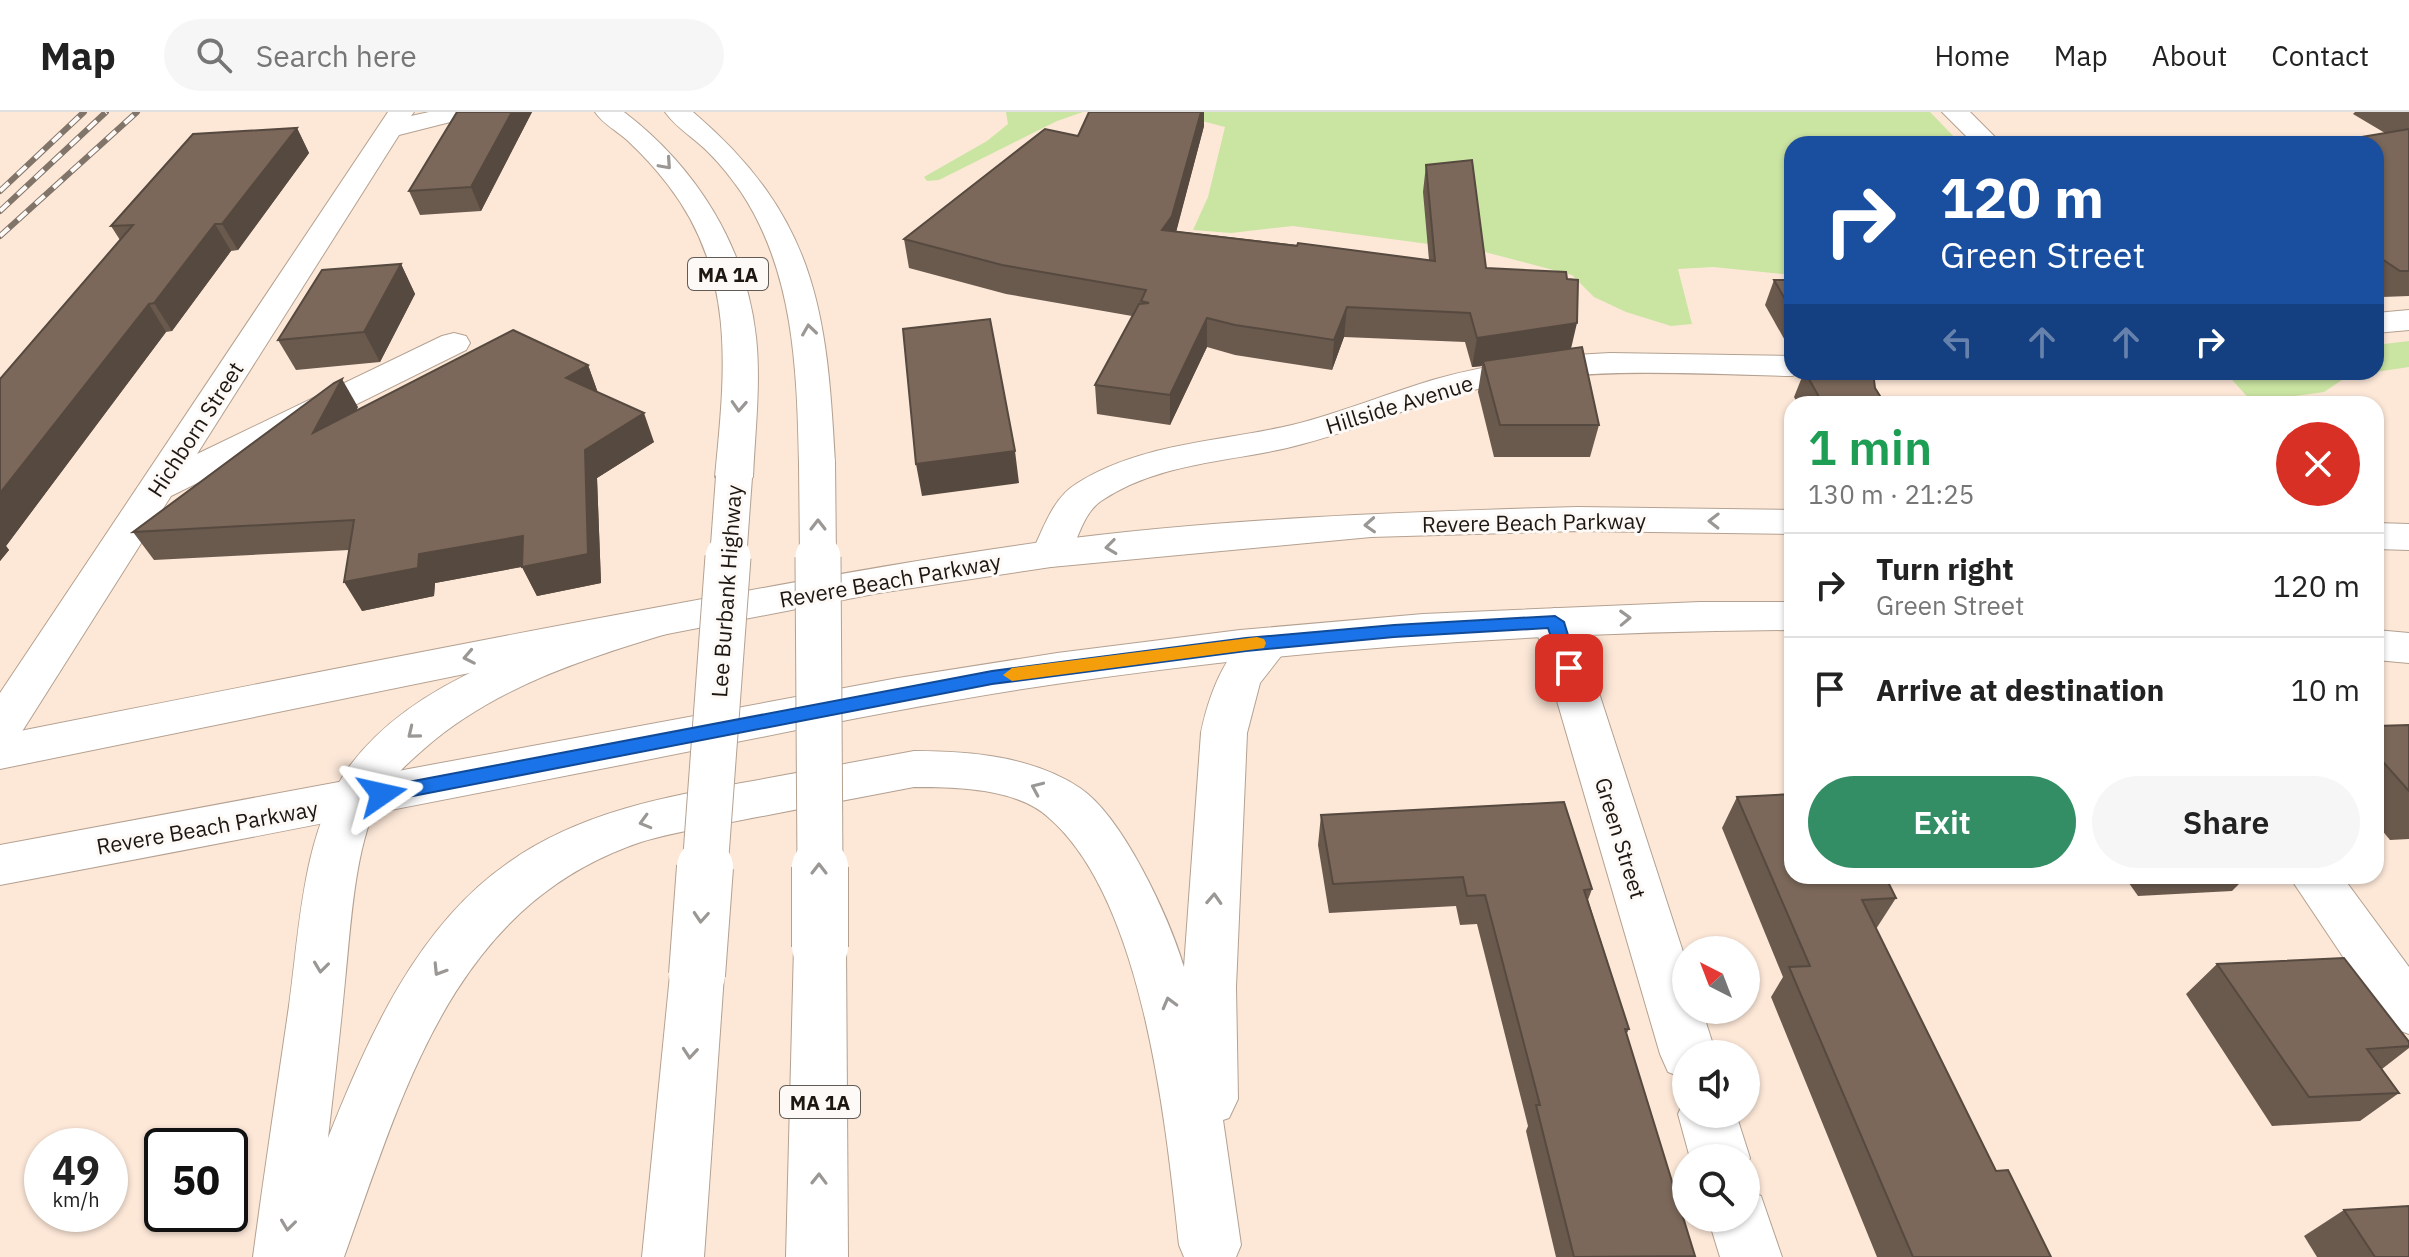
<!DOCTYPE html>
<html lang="en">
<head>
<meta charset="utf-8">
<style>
	:root { --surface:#fff; --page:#f6f6f6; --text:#222; --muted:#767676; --line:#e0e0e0; --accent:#338e65 }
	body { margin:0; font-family:"IBM Plex Sans",sans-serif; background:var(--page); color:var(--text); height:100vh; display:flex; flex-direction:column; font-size:30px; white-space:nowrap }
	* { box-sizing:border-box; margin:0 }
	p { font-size:26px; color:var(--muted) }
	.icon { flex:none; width:44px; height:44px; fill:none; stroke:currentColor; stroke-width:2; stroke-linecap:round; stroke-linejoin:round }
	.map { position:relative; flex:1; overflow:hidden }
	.drawer { position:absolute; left:1784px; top:284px; width:600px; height:488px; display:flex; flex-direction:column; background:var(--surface); border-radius:24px; box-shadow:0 2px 6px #0004 }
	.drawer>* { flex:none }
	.top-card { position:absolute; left:1784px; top:24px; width:600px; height:244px; border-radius:24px; box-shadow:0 2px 6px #0004; background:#1a4fa0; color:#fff; overflow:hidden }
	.needle { width:52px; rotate:318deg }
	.fabs { position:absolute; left:1672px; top:824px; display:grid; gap:16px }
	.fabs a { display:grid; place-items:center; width:88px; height:88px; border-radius:50%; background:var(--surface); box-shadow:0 2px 6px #0004; font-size:40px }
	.speed { position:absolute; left:24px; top:1016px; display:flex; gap:16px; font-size:40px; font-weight:700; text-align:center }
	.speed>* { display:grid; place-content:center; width:104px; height:104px; border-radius:50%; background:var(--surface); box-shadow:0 2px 6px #0004; line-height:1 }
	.speed small { font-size:20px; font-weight:400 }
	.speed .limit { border:4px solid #111; border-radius:12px; background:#fff; color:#111 }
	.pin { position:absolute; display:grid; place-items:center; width:68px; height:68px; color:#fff; margin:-34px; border-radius:16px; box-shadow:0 4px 12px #0006 }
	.me { position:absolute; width:88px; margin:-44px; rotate:79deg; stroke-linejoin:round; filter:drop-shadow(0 0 6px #0008) }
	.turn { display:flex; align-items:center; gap:28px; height:168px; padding:0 24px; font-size:36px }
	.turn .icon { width:104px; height:104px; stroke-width:2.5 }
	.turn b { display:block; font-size:56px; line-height:68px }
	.lanes { display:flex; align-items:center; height:76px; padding:0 24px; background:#0003; justify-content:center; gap:40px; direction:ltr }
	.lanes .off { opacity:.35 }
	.round { display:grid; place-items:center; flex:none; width:84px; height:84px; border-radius:42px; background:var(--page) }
	.headline { display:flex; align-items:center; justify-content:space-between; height:136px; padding:0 24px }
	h1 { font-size:48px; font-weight:600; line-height:60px; color:#1e9e55 }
	.action { display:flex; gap:16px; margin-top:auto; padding:16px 24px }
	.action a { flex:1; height:92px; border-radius:48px; background:var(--accent); color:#fff; font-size:32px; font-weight:600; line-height:92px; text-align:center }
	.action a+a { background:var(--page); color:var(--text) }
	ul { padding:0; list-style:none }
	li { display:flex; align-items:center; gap:24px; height:104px; padding:0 24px; border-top:2px solid var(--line) }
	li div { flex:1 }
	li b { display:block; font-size:30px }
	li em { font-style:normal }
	header { display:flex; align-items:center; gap:48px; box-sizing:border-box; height:112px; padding:0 40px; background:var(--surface); border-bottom:2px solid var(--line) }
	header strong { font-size:38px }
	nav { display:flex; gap:44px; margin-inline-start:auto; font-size:28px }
	.search { width:560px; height:72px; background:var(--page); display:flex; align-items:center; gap:20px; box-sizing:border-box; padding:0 28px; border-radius:44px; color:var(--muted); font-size:30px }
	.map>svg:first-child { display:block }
	.green { fill:#cae4a2 }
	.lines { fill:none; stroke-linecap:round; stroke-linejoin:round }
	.minor-casing { stroke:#b4a191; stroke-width:2 }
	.major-casing { stroke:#b4a191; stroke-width:2 }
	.highway-casing { stroke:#b4a191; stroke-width:2 }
	.minor { fill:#fff; fill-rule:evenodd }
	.major { fill:#fff; fill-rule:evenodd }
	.highway { fill:#fff; fill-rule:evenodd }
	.rail-casing { stroke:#817469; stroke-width:6 }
	.rail { stroke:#fdf9f6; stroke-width:4; stroke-dasharray:12; stroke-linecap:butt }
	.highway-bridge-far2-casing { stroke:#b4a191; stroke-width:38; stroke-linecap:butt }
	.highway-bridge-far1-casing { stroke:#b4a191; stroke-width:47; stroke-linecap:butt }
	.highway-bridge-casing { stroke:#b4a191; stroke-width:58; stroke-linecap:butt }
	.highway-bridge-far2 { stroke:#fff; stroke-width:36 }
	.highway-bridge-far1 { stroke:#fff; stroke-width:45 }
	.highway-bridge { stroke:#fff; stroke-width:56 }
	.wall { fill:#6a594d }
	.shaded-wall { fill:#56493f }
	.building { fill:#7b685a; stroke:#56493f; stroke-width:2 }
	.oneway { stroke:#9a9794 }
	.route { fill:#1a73e8; stroke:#114b97; stroke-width:2 }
	.slow { fill:#f59e0b }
	.labels { text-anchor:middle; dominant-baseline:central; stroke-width:6; stroke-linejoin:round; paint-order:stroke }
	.shield { fill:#fdf9f6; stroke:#615b56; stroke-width:2 }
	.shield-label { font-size:20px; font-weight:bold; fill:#1e1711 }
	.street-label { font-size:22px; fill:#1e1711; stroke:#fdf9f6 }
</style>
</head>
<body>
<header>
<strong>Map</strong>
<div class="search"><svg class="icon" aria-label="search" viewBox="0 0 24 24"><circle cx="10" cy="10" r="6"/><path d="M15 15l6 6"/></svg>Search here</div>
<nav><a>Home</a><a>Map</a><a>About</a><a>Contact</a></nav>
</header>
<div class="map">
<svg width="2409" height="1145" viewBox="0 0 2409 1145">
	<rect width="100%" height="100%" fill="#fde8d8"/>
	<g class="green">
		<path d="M1006,0H1083L1057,9L939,68L927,69L924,65L987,29L1008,12Z"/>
		<path d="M1142,0H1930L1961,32H1792V163L1713,155L1678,157L1692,212L1671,214L1626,200L1594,185L1572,163L1481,139L1293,114L1231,121L1193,118L1208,85L1225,15L1183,4Z"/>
		<path d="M2409,229V255L2376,260V233Z"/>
		<path d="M2266,260H2376L2348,264L2324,280L2252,290L2226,261L2264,264Z"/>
	</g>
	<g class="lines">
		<defs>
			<g id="minor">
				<path d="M388,0H414L411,4L429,0H474L470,5L399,23L197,342L442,224L454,221L466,224L470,231L466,238L171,384L16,629L0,634V581Z"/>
				<path d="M1942,0H1970L2002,32H1974Z"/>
				<path d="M2409,198V218L2376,221V201Z"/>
				<path d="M1610,241L1792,244V260H1805L1792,264C1695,262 1597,255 1502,272C1428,285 1359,319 1287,336C1225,350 1155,352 1101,389C1081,403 1078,431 1065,451L1051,455L1037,451L1031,442C1043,418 1052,387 1076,372C1140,331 1220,330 1292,313C1341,301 1388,281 1436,267C1493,251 1550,244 1610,241Z"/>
				<path d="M1555,496L1570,500L1576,510L1686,849V898H1702L1716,942H1686V967L1668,960L1660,942L1534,510L1540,500Z"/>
				<path d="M2289,764H2342L2409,855V922L2390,915Z"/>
				<path d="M1686,984V1002H1736L1750,1046L1746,1055V1046H1690L1678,1002Z"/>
				<path d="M1746,1078L1761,1084L1782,1145H1720L1708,1106H1746Z"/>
			</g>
			<g id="major">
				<path d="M1578,395L1792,398V422L1578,419L1371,425L1051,455L879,481L538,547L0,657V623C223,579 446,534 670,493C796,470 922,446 1050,429C1225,406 1402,400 1578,395Z"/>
				<path d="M2376,411L2409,412V438L2376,437Z"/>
				<path d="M1700,490H1792V518C1546,520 1300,536 1056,572C912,593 769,624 626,652C418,693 209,734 0,773V733L898,566L1057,541L1240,518L1423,502Z"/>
				<path d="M2376,518L2409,521V551L2376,548Z"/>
			</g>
			<g id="highway">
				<path d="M595,0H624C696,55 746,134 756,225C761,271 755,319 753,365L747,373L734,376L721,373L715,365C725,261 737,162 668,73C656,57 642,42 627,28C617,19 603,12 595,0Z"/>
				<path d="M665,0H693C816,105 827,198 835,351L830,359L817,362L804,359L799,351C797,257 794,160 741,80C732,67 721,53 710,42C696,27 677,17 665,0Z"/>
				<path d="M661,495L676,499L682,509L676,519C587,546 496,574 425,636C409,650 390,667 380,685C354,736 351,813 345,869C340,922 334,974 328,1026C368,926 416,815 508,751C579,700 668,684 753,669C807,659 860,649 914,639C969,639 1032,644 1080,676C1123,705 1169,805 1184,855L1201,621C1209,582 1234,505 1286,519L1292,530L1260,571L1247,621L1236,875L1238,987L1229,1006L1223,1008L1241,1133L1236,1145H1184L1179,1133C1166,1013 1144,787 1048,705C1016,676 955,675 914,675C857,686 799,697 742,708C708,715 674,720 641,730C453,793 404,978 344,1145H253C264,1061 277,977 289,894C300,816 302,721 349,655C417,562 555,525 661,495Z"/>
				<path d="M820,812L839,819L846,835L848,1145H786L794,835L801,819Z"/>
				<path d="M697,840L716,847L724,863L704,1145H642L670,863L678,847Z"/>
			</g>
		</defs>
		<use href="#minor" class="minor-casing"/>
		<use href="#major" class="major-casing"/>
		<use href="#highway" class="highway-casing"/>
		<use href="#minor" class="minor"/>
		<use href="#major" class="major"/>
		<use href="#highway" class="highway"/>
		<defs>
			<g id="rail">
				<path d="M0,79L84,0"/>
				<path d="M0,99L106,0"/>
				<path d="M0,124L137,0"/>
			</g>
		</defs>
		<use href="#rail" class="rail-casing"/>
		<use href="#rail" class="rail"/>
		<defs>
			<g id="highway-bridge-far2">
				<path d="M817,351L818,447"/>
				<path d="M728,447L734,365"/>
			</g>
			<g id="highway-bridge-far1">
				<path d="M818,445L820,757"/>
				<path d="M705,757L728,445"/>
			</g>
			<g id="highway-bridge">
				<path d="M820,755V835"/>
				<path d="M697,863L705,755"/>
			</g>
		</defs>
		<use href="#highway-bridge-far2" class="highway-bridge-far2-casing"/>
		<use href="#highway-bridge-far1" class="highway-bridge-far1-casing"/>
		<use href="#highway-bridge" class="highway-bridge-casing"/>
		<use href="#highway-bridge-far2" class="highway-bridge-far2"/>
		<use href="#highway-bridge-far1" class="highway-bridge-far1"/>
		<use href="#highway-bridge" class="highway-bridge"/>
	</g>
	<g class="wall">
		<path d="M457,0H532L481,99L420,103L409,79Z"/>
		<path d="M1204,0V14L1176,119L1429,148L1423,80L1426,53L1486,156L1571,237L1599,313L1590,345H1494L1478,280L1482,254L1472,255L1465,230L1344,225L1332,258L1235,243L1207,235L1170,313L1097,302L1095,273L1132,204L1006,182L909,156L904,127L1078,24Z"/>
		<path d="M2355,0H2409V184L2382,185L2376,181V32L2385,21L2353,2Z"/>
		<path d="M297,16L309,41L238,138L231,139L172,219L166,220L6,434L9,438L0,449V267L120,128L111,114Z"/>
		<path d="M401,152L415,182L380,250L296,258L278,228Z"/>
		<path d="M1774,168H1792V241L1765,193Z"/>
		<path d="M588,253L598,281L654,330L597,366L601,471L537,484L522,455L435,471L434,484L362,499L349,438L154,448L133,420L358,295L355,300Z"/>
		<path d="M1804,260H1915L1874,268L1875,276L1885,292H1798L1794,285Z"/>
		<path d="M2409,613V727L2390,728L2376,711V614Z"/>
		<path d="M1737,685L1896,786L1876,817L1996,1059L2051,1145H1877L1771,885L1783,865L1722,716Z"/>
		<path d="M1321,703L1592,777L1588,788L1629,917L1626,923L1694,1145H1556L1526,1019L1528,1014L1477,812L1460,813L1456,794L1329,801L1318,733Z"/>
		<path d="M2003,764H2087L2006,769Z"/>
		<path d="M2124,764H2247L2232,779L2138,784Z"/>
		<path d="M2217,852L2409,930V936L2382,957L2399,981L2360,1009L2272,1014L2186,882Z"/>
		<path d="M2344,1098L2409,1145H2317L2304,1124Z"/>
	</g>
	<g class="shaded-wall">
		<path d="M512,0H532L481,99L471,75Z"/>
		<path d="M1201,0H1204V14L1173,132L1162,118Z"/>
		<path d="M297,16L309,41L238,138L222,112Z"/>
		<path d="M215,112L231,139L172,219L154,191Z"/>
		<path d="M401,152L415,182L380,250L364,220Z"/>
		<path d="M149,192L166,220L6,434L9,438L0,449V381Z"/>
		<path d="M1347,195L1344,225L1332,258L1334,228Z"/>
		<path d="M1207,206V235L1170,313V283Z"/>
		<path d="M1577,211L1570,241L1483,249L1482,254L1472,255L1477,226Z"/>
		<path d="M588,253L598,281L566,266Z"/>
		<path d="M1865,260H1915L1861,270Z"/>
		<path d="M342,267L358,295L330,350L313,321Z"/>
		<path d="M644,301L654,330L597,366L601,471L537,484L522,455L536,452L435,471L434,484L362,499L344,470L585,338Z"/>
		<path d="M1015,339L1019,371L922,384L916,352Z"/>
	</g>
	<g class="building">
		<path d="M457,0H512L471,75L409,79Z"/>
		<path d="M1089,0H1201L1172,104L1162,118L1297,134L1298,131L1435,149L1426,53L1472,48L1486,156L1566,160L1567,167L1578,168L1577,211L1477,226L1470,201L1347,195L1334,228L1235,213L1207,206L1170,283L1095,273L1139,192L1149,191L1141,189L1146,178L1002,153L904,127L1045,17L1078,24Z"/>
		<path d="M297,16L222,112H215L154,191L149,192L0,381V267L133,113L111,114L193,22Z"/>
		<path d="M2409,17V159H2400L2376,143V32H2320Z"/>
		<path d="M401,152L364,220L278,228L322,158Z"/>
		<path d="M1774,168H1792V199Z"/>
		<path d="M990,207L1015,339L916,352L903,217Z"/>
		<path d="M513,218L588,253L566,266L644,301L585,338L588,442L522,455L523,424L419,442L418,456L344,470L354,408L133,420L334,271L342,267L313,321Z"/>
		<path d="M1582,235L1599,313H1500L1483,249Z"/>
		<path d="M1805,260H1873L1875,276L1885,292H1823Z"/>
		<path d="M2409,613V679L2376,642V614Z"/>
		<path d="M1792,682V764H1885L1896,786L1862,788L1996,1059L2008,1058L2051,1145H1913L1789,855L1810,854L1737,685Z"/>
		<path d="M1564,690L1592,777L1584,778L1629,917H1625L1695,1144L1574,1145L1536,993H1540L1485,783L1467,784L1463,765L1333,772L1321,703Z"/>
		<path d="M2344,846L2409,930V934L2367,937L2399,981L2309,985L2217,852Z"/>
		<path d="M2409,1094V1145H2375L2344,1098Z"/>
	</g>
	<defs><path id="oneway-chevron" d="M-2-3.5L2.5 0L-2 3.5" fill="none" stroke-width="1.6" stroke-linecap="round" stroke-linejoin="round" transform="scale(2)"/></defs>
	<g class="oneway">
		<use href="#oneway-chevron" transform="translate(666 52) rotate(48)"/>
		<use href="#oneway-chevron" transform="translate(809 218) rotate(-98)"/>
		<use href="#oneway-chevron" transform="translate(739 294) rotate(93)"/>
		<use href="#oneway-chevron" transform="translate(1714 409) rotate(-179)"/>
		<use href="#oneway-chevron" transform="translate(818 413) rotate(-90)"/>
		<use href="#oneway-chevron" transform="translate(1370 413) rotate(177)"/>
		<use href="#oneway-chevron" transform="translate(1111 435) rotate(173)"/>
		<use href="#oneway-chevron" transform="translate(1625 506) rotate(-2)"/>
		<use href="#oneway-chevron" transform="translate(469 545) rotate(169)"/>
		<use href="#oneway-chevron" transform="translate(413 621) rotate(141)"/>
		<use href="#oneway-chevron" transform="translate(1037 676) rotate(-156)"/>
		<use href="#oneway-chevron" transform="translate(645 710) rotate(164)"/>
		<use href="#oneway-chevron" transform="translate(819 757) rotate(-90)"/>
		<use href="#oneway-chevron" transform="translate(1214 787) rotate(-87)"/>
		<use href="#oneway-chevron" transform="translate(701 805) rotate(94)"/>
		<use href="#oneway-chevron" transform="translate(321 855) rotate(97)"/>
		<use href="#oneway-chevron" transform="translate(439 858) rotate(122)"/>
		<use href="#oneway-chevron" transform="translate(1169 891) rotate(-105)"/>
		<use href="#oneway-chevron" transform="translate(690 941) rotate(95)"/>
		<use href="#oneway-chevron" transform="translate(819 1067) rotate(-89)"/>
		<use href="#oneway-chevron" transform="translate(288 1113) rotate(97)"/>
	</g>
	<path class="route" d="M1555,504L1564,510L1578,556L1575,560H1563L1548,516L1394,525L1246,539L992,572L382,690L375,688L373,682L375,677L382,675L992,559L1246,526L1394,513Z"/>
	<path class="slow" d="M1257,525L1264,527L1266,531L1264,536L1012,569L1003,563L1012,556Z"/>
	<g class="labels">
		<g class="shield">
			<rect x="688" y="146" width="80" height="32" rx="6"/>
			<rect x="780" y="974" width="80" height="32" rx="6"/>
		</g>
		<g class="shield-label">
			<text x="728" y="162">MA 1A</text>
			<text x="820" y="990">MA 1A</text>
		</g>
		<g class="street-label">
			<text transform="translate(1399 292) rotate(-17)">Hillside Avenue</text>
			<text transform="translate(195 317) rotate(-57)">Hichborn Street</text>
			<text transform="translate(1534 410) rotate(-1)">Revere Beach Parkway</text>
			<text transform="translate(890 468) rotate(-10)">Revere Beach Parkway</text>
			<text transform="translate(726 479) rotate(-86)">Lee Burbank Highway</text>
			<text transform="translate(207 715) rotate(-10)">Revere Beach Parkway</text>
			<text transform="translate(1621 726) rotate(73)">Green Street</text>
		</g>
	</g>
</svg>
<div class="fabs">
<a><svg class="needle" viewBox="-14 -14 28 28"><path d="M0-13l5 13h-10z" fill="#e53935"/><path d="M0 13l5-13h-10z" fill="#767676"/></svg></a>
<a><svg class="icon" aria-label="sound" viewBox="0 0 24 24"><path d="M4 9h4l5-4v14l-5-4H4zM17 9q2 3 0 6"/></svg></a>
<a><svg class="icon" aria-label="search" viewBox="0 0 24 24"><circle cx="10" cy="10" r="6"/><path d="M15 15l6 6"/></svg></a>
</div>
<div class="speed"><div>49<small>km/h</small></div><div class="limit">50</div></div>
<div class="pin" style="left:1569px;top:556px;background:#d93025"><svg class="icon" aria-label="arrive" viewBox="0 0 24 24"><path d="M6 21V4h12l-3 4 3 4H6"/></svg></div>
<svg class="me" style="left:382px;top:682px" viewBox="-20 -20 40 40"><path d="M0-17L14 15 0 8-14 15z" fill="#1a73e8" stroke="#fff" stroke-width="4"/></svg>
<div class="top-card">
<div class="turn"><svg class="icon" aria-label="right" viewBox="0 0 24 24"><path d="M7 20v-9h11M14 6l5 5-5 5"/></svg><div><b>120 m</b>Green Street</div></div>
<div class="lanes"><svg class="icon off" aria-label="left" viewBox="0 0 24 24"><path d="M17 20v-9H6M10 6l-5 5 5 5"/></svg><svg class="icon off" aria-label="ahead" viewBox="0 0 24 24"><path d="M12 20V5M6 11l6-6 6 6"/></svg><svg class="icon off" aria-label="ahead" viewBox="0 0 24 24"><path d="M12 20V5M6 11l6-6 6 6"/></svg><svg class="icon" aria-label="right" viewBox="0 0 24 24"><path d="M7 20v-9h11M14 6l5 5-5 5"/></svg></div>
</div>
<section class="drawer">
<div class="headline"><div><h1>1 min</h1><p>130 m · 21:25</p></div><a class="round" style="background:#d93025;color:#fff"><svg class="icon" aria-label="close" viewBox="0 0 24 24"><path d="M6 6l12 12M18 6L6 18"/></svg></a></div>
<ul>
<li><svg class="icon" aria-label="right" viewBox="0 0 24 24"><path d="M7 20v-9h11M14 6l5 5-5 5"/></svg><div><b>Turn right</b><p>Green Street</p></div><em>120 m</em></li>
<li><svg class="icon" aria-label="arrive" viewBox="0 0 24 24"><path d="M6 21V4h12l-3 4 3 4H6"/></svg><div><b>Arrive at destination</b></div><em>10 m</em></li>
</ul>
<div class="action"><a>Exit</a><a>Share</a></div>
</section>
</div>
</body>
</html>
